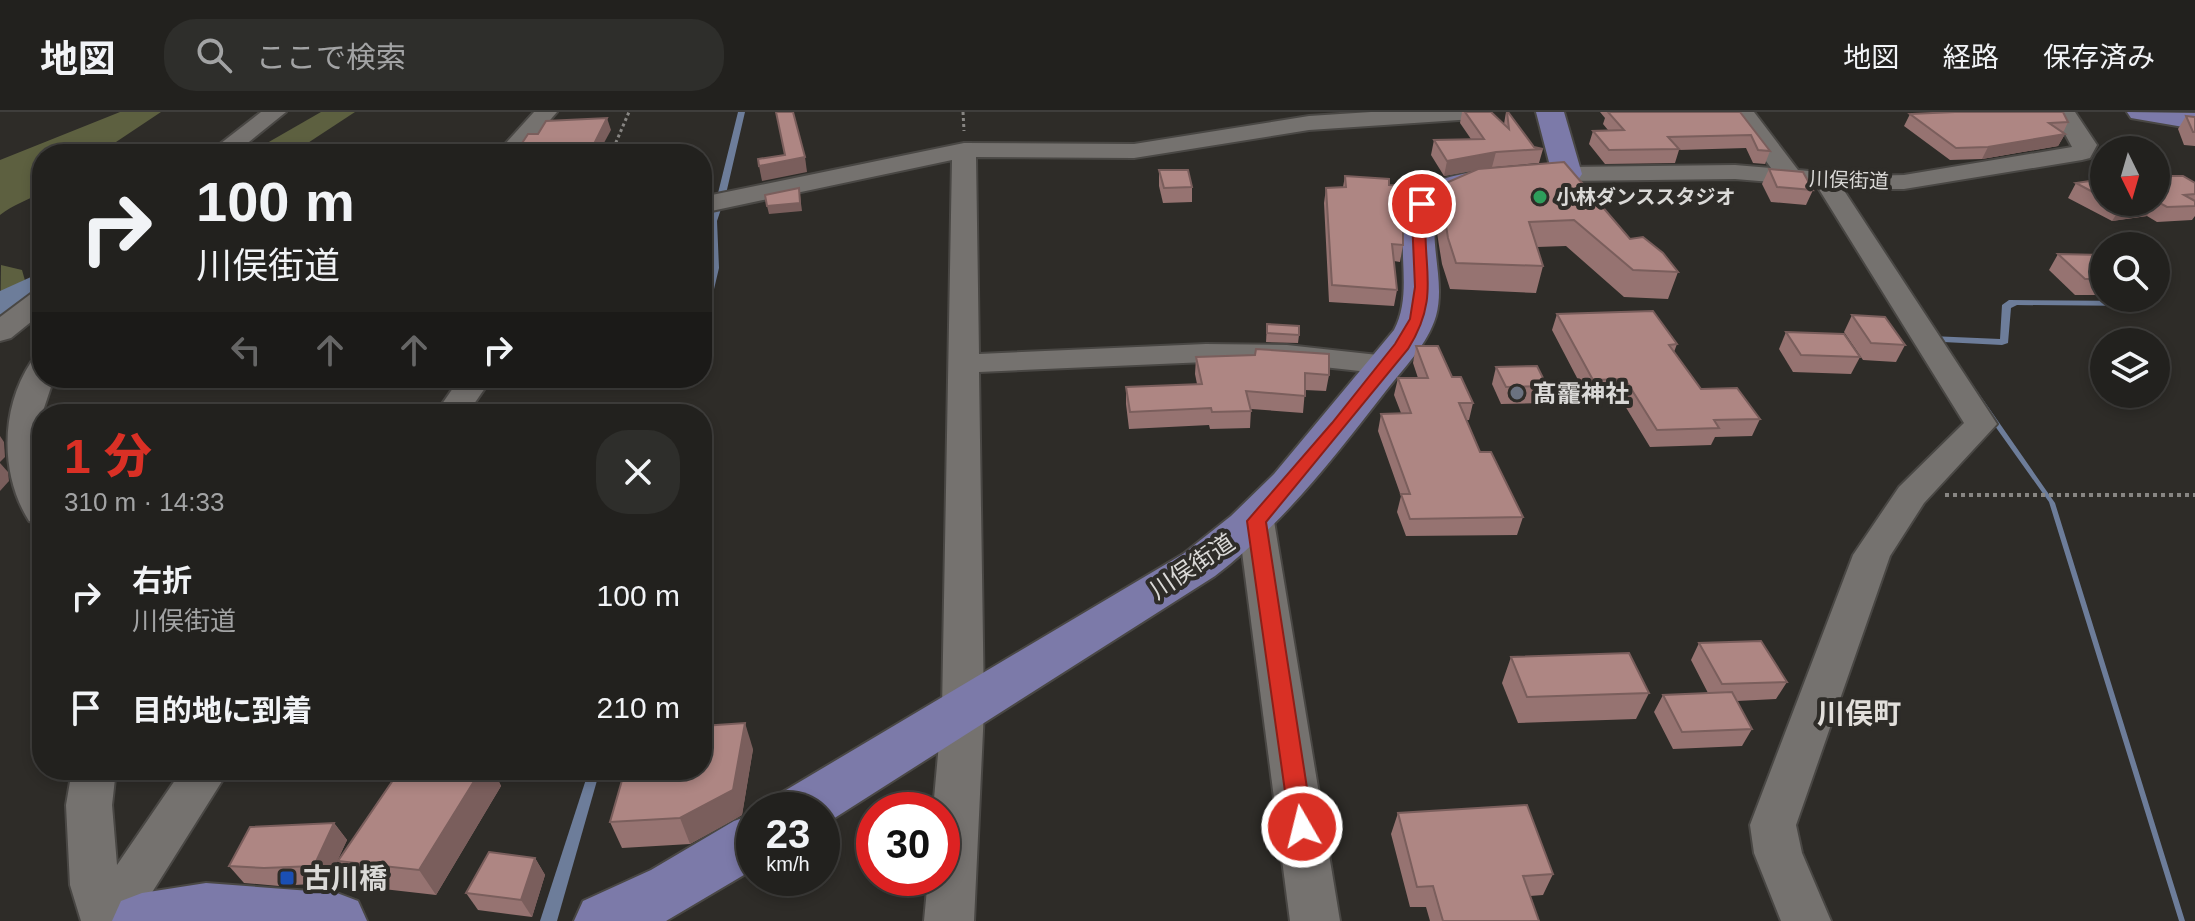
<!DOCTYPE html>
<html lang="ja">
<head>
<meta charset="utf-8">
<style>
	:root { --surface:#22211e; --page:#2e2e2b; --text:#f1f3f6; --muted:#a2a3a4; --line:#3f3e3c; --accent:#d93025 }
	body { margin:0; font-family:Helvetica,"Noto Sans JP",sans-serif; background:var(--page); color:var(--text); height:100vh; display:flex; flex-direction:column; font-size:30px; white-space:nowrap }
	* { box-sizing:border-box; margin:0 }
	p { font-size:26px; color:var(--muted) }
	.icon { flex:none; width:44px; height:44px; fill:none; stroke:currentColor; stroke-width:2; stroke-linecap:round; stroke-linejoin:round }
	.map { position:relative; flex:1; overflow:hidden }
	.drawer { position:absolute; left:32px; top:292px; width:680px; height:376px; display:flex; flex-direction:column; background:var(--surface); border-radius:32px; box-shadow:0 4px 12px #0003,0 0 0 2px var(--line) }
	.drawer>* { flex:none }
	.banner { position:absolute; left:32px; top:32px; width:680px; height:244px; border-radius:32px; box-shadow:0 4px 12px #0003,0 0 0 2px var(--line); background:#22211e; color:var(--text); overflow:hidden }
	.needle { width:52px; rotate:175deg }
	.fabs { position:absolute; left:2090px; top:24px; display:grid; gap:16px }
	.fabs a { display:grid; place-items:center; width:80px; height:80px; border-radius:50%; background:var(--surface); box-shadow:0 4px 12px #0003,0 0 0 2px var(--line); font-size:40px }
	.speed { position:absolute; left:736px; top:680px; display:flex; gap:16px; font-size:40px; font-weight:700; text-align:center }
	.speed>* { display:grid; place-content:center; width:104px; height:104px; border-radius:50%; background:var(--surface); box-shadow:0 4px 12px #0003,0 0 0 2px var(--line); line-height:1 }
	.speed small { font-size:20px; font-weight:400 }
	.speed .limit { border:12px solid #d22; background:#fff; color:#111 }
	.pin { position:absolute; display:grid; place-items:center; width:68px; height:68px; color:#fff; margin:-34px; border:4px solid #fff; border-radius:50%; box-shadow:0 2px 8px #0007 }
	.me { position:absolute; width:88px; margin:-44px; rotate:352deg; stroke-linejoin:round; filter:drop-shadow(0 0 6px #0008) }
	.turn { display:flex; align-items:center; gap:28px; height:168px; padding:0 32px; font-size:36px }
	.turn .icon { width:104px; height:104px; stroke-width:2.5 }
	.turn b { display:block; font-size:56px; line-height:68px }
	.lanes { display:flex; align-items:center; height:76px; padding:0 32px; background:#0003; justify-content:center; gap:40px; direction:ltr }
	.lanes .off { opacity:.35 }
	.round { display:grid; place-items:center; flex:none; width:84px; height:84px; border-radius:32px; background:var(--page) }
	.overview { display:flex; align-items:center; justify-content:space-between; height:136px; padding:0 32px }
	h1 { font-size:48px; font-weight:800; line-height:60px; color:var(--accent) }
	ul { padding:0; list-style:none }
	li { display:flex; align-items:center; gap:24px; height:112px; padding:0 32px }
	li div { flex:1 }
	li b { display:block; font-size:30px }
	li em { font-style:normal }
	header { display:flex; align-items:center; gap:48px; box-sizing:border-box; height:112px; padding:0 40px; background:var(--surface); border-bottom:2px solid var(--line) }
	header strong { font-size:38px }
	nav { display:flex; gap:44px; margin-inline-start:auto; font-size:28px }
	.search { width:560px; height:72px; background:var(--page); display:flex; align-items:center; gap:20px; box-sizing:border-box; padding:0 28px; border-radius:32px; color:var(--muted); font-size:30px }
	.map>svg:first-child { display:block }
	.forest { fill:#5d6040 }
	.water { fill:#6d7d9a }
	.lines { fill:none; stroke-linecap:round; stroke-linejoin:round }
	.river { fill:#6d7d9a; fill-rule:evenodd }
	.minor-casing { stroke:#494744; stroke-width:4 }
	.major-casing { stroke:#494744; stroke-width:4 }
	.path-far1 { stroke:#888683; stroke-width:3; stroke-dasharray:3 3; stroke-linecap:butt }
	.path { stroke:#888683; stroke-width:4; stroke-dasharray:4 4; stroke-linecap:butt }
	.minor { fill:#75726f; fill-rule:evenodd }
	.major { fill:#7c7aa9; fill-rule:evenodd }
	.wall { fill:#967371 }
	.shaded-wall { fill:#7a5e5c }
	.building { fill:#ae8683; stroke:#7a5e5c; stroke-width:2 }
	.route { fill:#d93025; stroke:#8d1f18; stroke-width:2 }
	.leisure-dot { fill:#2e9e5b; stroke:#2e2c28; stroke-width:3 }
	.worship-dot { fill:#6b7280; stroke:#2e2c28; stroke-width:3 }
	.transit-dot { fill:#1a4fb4; stroke:#2e2c28; stroke-width:3 }
	.labels { text-anchor:middle; dominant-baseline:central; stroke-width:8; stroke-linejoin:round; paint-order:stroke }
	.far-street-label { font-size:20px; fill:#dad9d7; stroke:#2e2c28 }
	.far-poi-label { font-size:20px; font-weight:bold; fill:#dad9d7; stroke:#2e2c28; text-anchor:start }
	.poi-label { font-size:24px; font-weight:bold; fill:#dad9d7; stroke:#2e2c28; text-anchor:start }
	.street-label { font-size:24px; fill:#dad9d7; stroke:#2e2c28 }
	.quarter-label { font-size:28px; font-weight:bold; fill:#e2dfdb; stroke:#2e2c28 }
	.near-poi-label { font-size:28px; font-weight:bold; fill:#dad9d7; stroke:#2e2c28; text-anchor:start }
</style>
</head>
<body>
<header>
<strong>地図</strong>
<div class="search"><svg class="icon" aria-label="search" viewBox="0 0 24 24"><circle cx="10" cy="10" r="6"/><path d="M15 15l6 6"/></svg>ここで検索</div>
<nav><a>地図</a><a>経路</a><a>保存済み</a></nav>
</header>
<div class="map">
<svg width="2195" height="809" viewBox="0 0 2195 809">
	<rect width="100%" height="100%" fill="#2e2c28"/>
	<g class="forest">
		<path d="M120,0H161L98,42H42V80C27,89 14,92 0,103V48Z"/>
		<path d="M321,0H355L291,42H248Z"/>
		<path d="M1,153L22,158L30,186L0,223Z"/>
	</g>
	<g class="water">
		<path d="M738,0H745L726,82L717,109L719,156L702,228V180L709,154L708,105L718,81Z"/>
		<path d="M2141,186H2154L2156,190L2138,194L2017,193L2011,196L2008,231L2002,233L1943,230L2055,391L2185,809H2179L2049,390L1931,224L2000,227L2002,193L2009,188L2138,189Z"/>
		<path d="M589,658H600L557,809H540Z"/>
	</g>
	<g class="lines">
		<path class="river" d="M42,160V183L0,203V179Z"/>
		<defs>
			<g id="minor">
				<path d="M261,0H286L234,42H207Z"/>
				<path d="M534,0H557L521,42H496Z"/>
				<path d="M1371,0H1485L1482,5L1474,7L1309,18L1134,46L976,45L979,242L1206,232L1287,233L1387,244L1398,246L1402,253L1398,260L1387,262L1287,251L1206,250L979,260L984,598L974,809H924L928,766H942V698H933L942,598L952,48L702,101V85L964,31L1134,32L1309,4Z"/>
				<path d="M1731,0H1754L1798,58L1866,64L1904,63L2072,35L2053,0H2075L2097,33L2090,46L2082,48L1904,77H1843L1997,312L1924,391L1890,444L1796,713L1802,741L1831,809H1781L1754,741L1750,713L1853,443L1899,375L1964,311L1817,74L1735,67L1567,69L1558,67L1555,62L1558,57L1567,55L1735,53L1771,56Z"/>
				<path d="M42,178V201L11,226L0,229V205L32,181Z"/>
				<path d="M42,248V266H54L42,302V413L29,409C0,363 0,297 31,250Z"/>
				<path d="M460,266H492L467,302H435Z"/>
				<path d="M1256,397L1269,400L1274,409L1340,809H1290L1238,409L1243,400Z"/>
				<path d="M72,658H116L112,693L117,753L182,658H229L134,809H81L70,773L66,693Z"/>
			</g>
			<g id="major">
				<path d="M1536,0H1564L1582,62L1578,68L1567,71L1472,79L1438,94C1427,129 1446,168 1436,204C1428,232 1403,257 1385,280C1333,347 1283,412 1215,464L822,714V698H773L781,681L1183,442L1231,404L1274,362L1394,218C1406,195 1404,170 1403,145C1403,129 1400,110 1406,95C1422,56 1514,56 1550,54Z"/>
				<path d="M2127,0L2195,1V17L2131,6Z"/>
				<path d="M754,702V757L666,809H574L583,789L651,758L734,709Z"/>
				<path d="M206,771L337,781L358,789L367,809H112L121,789L142,781Z"/>
			</g>
		</defs>
		<use href="#minor" class="minor-casing"/>
		<use href="#major" class="major-casing"/>
		<g class="path-far1">
			<path d="M963,0L964,19"/>
			<path d="M611,42L629,0"/>
		</g>
		<path class="path" d="M1945,383H2195"/>
		<use href="#minor" class="minor"/>
		<use href="#major" class="major"/>
	</g>
	<g class="wall">
		<path d="M1462,0H1491L1504,12L1506,0L1534,35L1543,37L1539,51L1484,56L1630,127L1678,160L1668,187L1624,185L1566,134L1537,135L1543,154L1536,181L1450,177L1442,152L1437,121L1441,96L1446,71L1476,58L1444,64L1431,43L1434,28L1471,27L1460,11Z"/>
		<path d="M1600,0H1740L1770,39L1765,52L1753,51L1746,36L1679,38L1675,51L1605,52L1589,32L1593,19L1608,18L1603,12L1605,6Z"/>
		<path d="M1935,0H2063L2068,10L2063,21L2065,22L2058,34L1982,47L1950,48L1904,14L1910,2L1937,1Z"/>
		<path d="M2186,4L2195,5V34L2184,33L2178,17Z"/>
		<path d="M1769,57L1813,78L1806,93L1771,90L1762,72Z"/>
		<path d="M1159,58L1192,75V90L1163,91L1159,74Z"/>
		<path d="M1345,64L1389,73L1409,74L1403,98V133L1400,150L1394,149L1397,178L1394,194L1329,190L1324,91L1326,76L1343,75Z"/>
		<path d="M2156,64L2195,71V104L2192,108L2157,110L2147,104L2112,109L2068,86L2076,71L2104,67V90H2156Z"/>
		<path d="M2058,142L2104,144V183H2075L2049,158Z"/>
		<path d="M1557,202L1677,232L1674,240L1701,277L1760,307L1752,324L1715,325L1711,333L1650,335L1619,284L1587,285L1552,218Z"/>
		<path d="M1852,203L1905,233L1896,250L1863,248L1844,220Z"/>
		<path d="M1267,212L1299,223L1298,231L1266,230Z"/>
		<path d="M1786,220L1860,245L1851,262L1793,260L1779,237Z"/>
		<path d="M1416,234L1452,265L1473,291L1469,308H1466L1480,340L1523,405L1517,423L1406,424L1397,400L1401,384L1378,319L1381,302L1401,301L1394,283L1398,266H1418L1413,251Z"/>
		<path d="M1196,245L1329,263L1326,279L1305,278L1303,301L1251,297L1250,316L1210,317L1209,313L1129,317L1126,292V275L1197,272L1195,262Z"/>
		<path d="M1496,255L1547,274L1542,291L1501,292L1492,272Z"/>
		<path d="M1699,531L1787,570L1776,587L1737,589L1752,617L1742,634L1673,637L1654,600L1663,583L1708,581L1691,548Z"/>
		<path d="M1511,545L1649,581L1636,607L1518,611L1502,571Z"/>
		<path d="M753,637L742,703L690,732L622,736L610,710Z"/>
		<path d="M400,658H493L501,674L436,783L357,774L338,749Z"/>
		<path d="M1398,701L1553,762L1543,783L1530,784L1539,809H1430L1426,795H1410L1391,722Z"/>
		<path d="M334,711L347,728L327,771L279,774L244,771L229,754Z"/>
		<path d="M535,746L545,763L532,805L478,798L466,781Z"/>
	</g>
	<g class="shaded-wall">
		<path d="M607,6L611,18L598,42H589Z"/>
		<path d="M2065,22L2058,34L1982,47L1988,35Z"/>
		<path d="M1496,40L1492,55L1444,64L1447,49Z"/>
		<path d="M805,45L807,60L762,69L759,54Z"/>
		<path d="M1409,74L1406,90L1400,107L1403,91Z"/>
		<path d="M799,76L802,99L769,102L767,94Z"/>
		<path d="M2156,89H2157L2147,104L2112,109L2121,95Z"/>
		<path d="M0,324L4,330L5,345L0,350Z"/>
		<path d="M0,351L8,360L9,369L0,379Z"/>
		<path d="M745,611L753,637L742,703L690,732L680,706Z"/>
		<path d="M481,658H493L501,674L436,783L419,758Z"/>
		<path d="M334,711L347,728L327,771L314,754Z"/>
		<path d="M535,746L545,763L532,805L521,788Z"/>
	</g>
	<g class="building">
		<path d="M776,0H793L805,45L759,54L758,47L785,43Z"/>
		<path d="M1465,0H1491L1509,17L1507,0H1508L1534,35L1543,37L1496,40L1447,49L1434,28L1484,27Z"/>
		<path d="M1608,0H1740L1770,39L1758,38L1751,23L1668,25L1679,37L1609,38L1593,19L1624,18Z"/>
		<path d="M1955,0H2063L2068,10L2049,11L2065,22L1988,35L1956,36L1910,2Z"/>
		<path d="M2186,4L2195,5V20H2193Z"/>
		<path d="M607,6L589,42H515L528,22H538L546,9Z"/>
		<path d="M1564,50L1630,127L1643,125L1663,141L1678,160L1633,158L1574,108L1529,110L1543,154L1456,151L1448,126L1443,95L1446,71L1478,57Z"/>
		<path d="M1769,57L1803,60L1813,78L1777,75Z"/>
		<path d="M1159,58H1188L1192,75L1164,76Z"/>
		<path d="M1345,64L1389,67V73L1409,74L1403,91V133L1392,132L1397,178L1332,173L1326,76L1346,75Z"/>
		<path d="M2156,64H2183L2195,71V82L2184,83L2195,89V94L2167,95L2156,89Z"/>
		<path d="M2104,67V86L2076,71Z"/>
		<path d="M799,76L800,91L767,94L765,83Z"/>
		<path d="M2112,90H2150L2121,95Z"/>
		<path d="M2058,142L2102,143L2104,144V167H2085Z"/>
		<path d="M1653,199L1677,232L1669,233L1701,277L1737,276L1760,307L1714,308L1719,316L1657,318L1625,267L1593,268L1557,202Z"/>
		<path d="M1852,203L1885,205L1905,233L1871,231Z"/>
		<path d="M1267,212L1299,214V223L1267,221Z"/>
		<path d="M1786,220L1844,222L1860,245L1801,243Z"/>
		<path d="M1416,234H1438L1452,265H1461L1473,291H1459L1480,340H1491L1523,405L1410,407L1401,382H1410L1381,302L1411,301L1398,266H1428Z"/>
		<path d="M1256,237L1329,242V263L1305,261V284L1246,279L1251,299L1212,300L1211,296L1130,300L1126,275L1202,272L1196,245L1255,243Z"/>
		<path d="M1537,254L1547,274L1506,275L1496,255Z"/>
		<path d="M1761,529L1787,570L1722,572L1699,531Z"/>
		<path d="M1629,541L1649,581L1527,585L1511,545Z"/>
		<path d="M1732,580L1752,617L1682,620L1663,583Z"/>
		<path d="M745,611L733,678L680,706L610,710L625,658H702V614Z"/>
		<path d="M400,658H481L419,758L338,749Z"/>
		<path d="M1527,693L1553,762L1523,764L1539,809H1443L1433,774L1417,775L1398,701Z"/>
		<path d="M334,711L314,754L264,756L229,754L250,715Z"/>
		<path d="M489,740L535,746L521,788L466,781Z"/>
	</g>
	<path class="route" d="M1422,88L1428,92C1418,150 1444,180 1408,237L1266,410L1313,715L1310,723L1302,725L1293,723L1290,715L1247,409L1332,311L1395,232L1410,207L1415,175L1412,106L1415,92Z"/>
	<circle class="leisure-dot" cx="1540" cy="85" r="8"/>
	<circle class="worship-dot" cx="1517" cy="281" r="8"/>
	<rect class="transit-dot" x="279" y="758" width="16" height="16" rx="4"/>
	<g class="labels">
		<g class="far-street-label">
			<text transform="translate(1849 68) rotate(2)">川俣街道</text>
		</g>
		<g class="far-poi-label">
			<text x="1556" y="85">小林ダンススタジオ</text>
		</g>
		<g class="poi-label">
			<text x="1533" y="281">髙靇神社</text>
		</g>
		<g class="street-label">
			<text transform="translate(1192 454) rotate(-34)">川俣街道</text>
		</g>
		<g class="quarter-label">
			<text x="1859" y="601">川俣町</text>
		</g>
		<g class="near-poi-label">
			<text x="303" y="766">古川橋</text>
		</g>
	</g>
</svg>
<div class="fabs">
<a><svg class="needle" viewBox="-14 -14 28 28"><path d="M0-13l5 13h-10z" fill="#e53935"/><path d="M0 13l5-13h-10z" fill="#a2a3a4"/></svg></a>
<a><svg class="icon" aria-label="search" viewBox="0 0 24 24"><circle cx="10" cy="10" r="6"/><path d="M15 15l6 6"/></svg></a>
<a><svg class="icon" aria-label="layers" viewBox="0 0 24 24"><path d="M12 4l9 5-9 5-9-5zM3 14l9 5 9-5"/></svg></a>
</div>
<div class="speed"><div>23<small>km/h</small></div><div class="limit">30</div></div>
<div class="pin" style="left:1422px;top:92px;background:#d93025"><svg class="icon" aria-label="arrive" viewBox="0 0 24 24"><path d="M6 21V4h12l-3 4 3 4H6"/></svg></div>
<svg class="me" style="left:1302px;top:715px" viewBox="-20 -20 40 40"><circle r="17" fill="#d93025" stroke="#fff" stroke-width="3"/><path d="M0-11L8 9 0 5-8 9z" fill="#fff"/></svg>
<div class="banner">
<div class="turn"><svg class="icon" aria-label="right" viewBox="0 0 24 24"><path d="M7 20v-9h11M14 6l5 5-5 5"/></svg><div><b>100 m</b>川俣街道</div></div>
<div class="lanes"><svg class="icon off" aria-label="left" viewBox="0 0 24 24"><path d="M17 20v-9H6M10 6l-5 5 5 5"/></svg><svg class="icon off" aria-label="ahead" viewBox="0 0 24 24"><path d="M12 20V5M6 11l6-6 6 6"/></svg><svg class="icon off" aria-label="ahead" viewBox="0 0 24 24"><path d="M12 20V5M6 11l6-6 6 6"/></svg><svg class="icon" aria-label="right" viewBox="0 0 24 24"><path d="M7 20v-9h11M14 6l5 5-5 5"/></svg></div>
</div>
<section class="drawer">
<div class="overview"><div><h1>1 分</h1><p>310 m · 14:33</p></div><a class="round"><svg class="icon" aria-label="close" viewBox="0 0 24 24"><path d="M6 6l12 12M18 6L6 18"/></svg></a></div>
<ul>
<li><svg class="icon" aria-label="right" viewBox="0 0 24 24"><path d="M7 20v-9h11M14 6l5 5-5 5"/></svg><div><b>右折</b><p>川俣街道</p></div><em>100 m</em></li>
<li><svg class="icon" aria-label="arrive" viewBox="0 0 24 24"><path d="M6 21V4h12l-3 4 3 4H6"/></svg><div><b>目的地に到着</b></div><em>210 m</em></li>
</ul>
</section>
</div>
</body>
</html>
